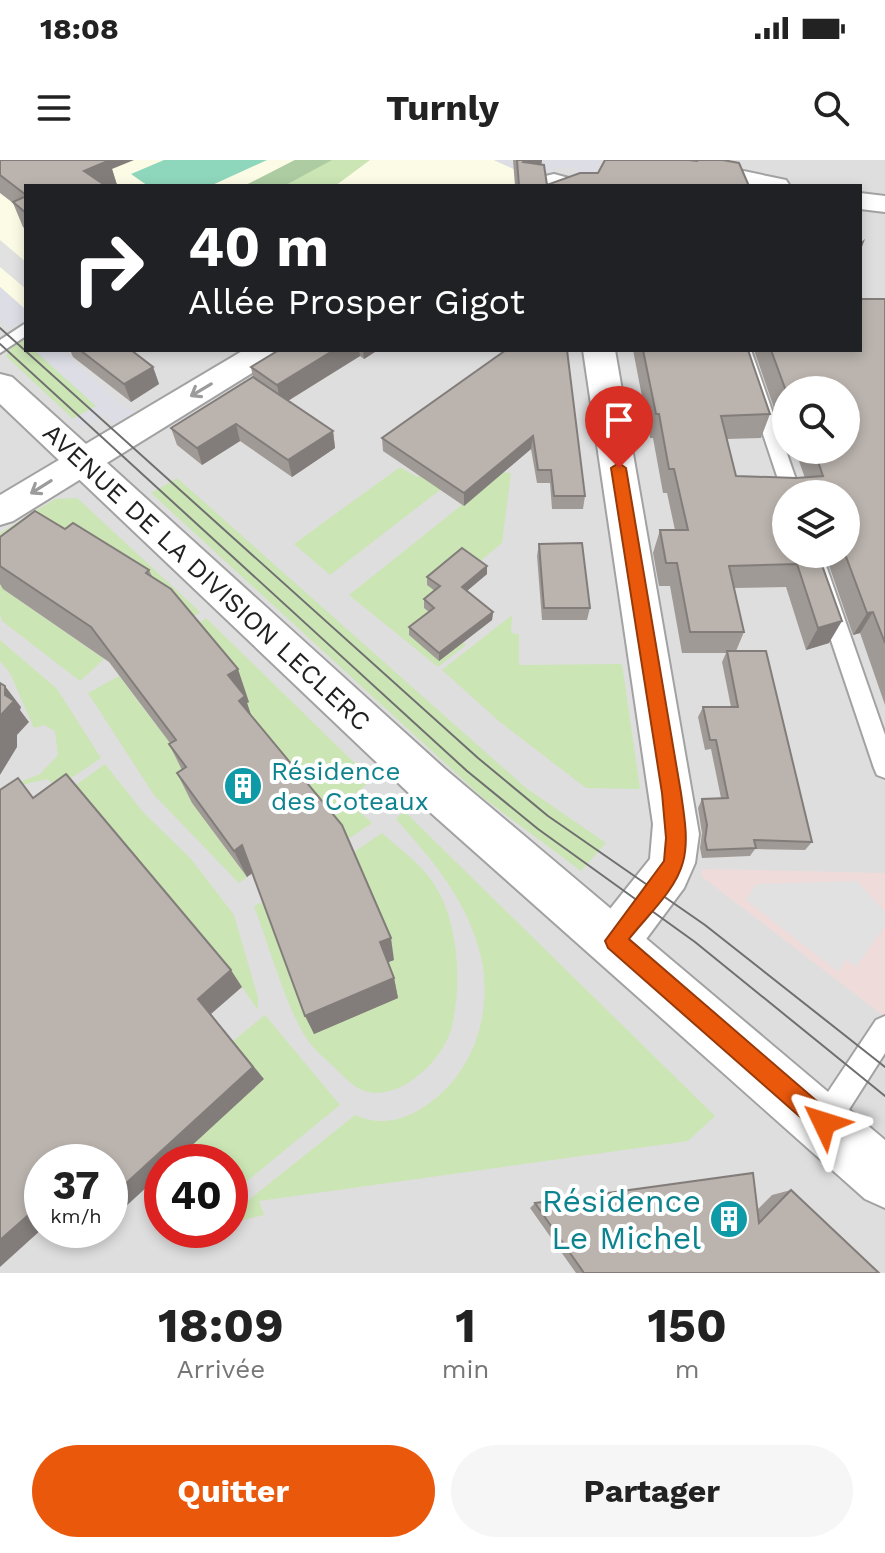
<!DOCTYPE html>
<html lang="fr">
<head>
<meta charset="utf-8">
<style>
	:root { --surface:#fff; --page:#f6f6f6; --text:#222; --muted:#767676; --accent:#ea580c }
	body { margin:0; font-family:"Work Sans",sans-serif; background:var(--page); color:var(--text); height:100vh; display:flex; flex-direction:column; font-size:30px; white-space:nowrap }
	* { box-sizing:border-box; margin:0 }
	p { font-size:26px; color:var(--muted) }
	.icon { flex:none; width:44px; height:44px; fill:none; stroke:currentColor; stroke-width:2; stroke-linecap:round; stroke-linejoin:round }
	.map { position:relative; height:1113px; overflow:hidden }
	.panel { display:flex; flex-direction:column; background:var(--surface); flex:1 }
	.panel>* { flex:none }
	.banner { position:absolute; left:24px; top:24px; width:838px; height:168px; border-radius:0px; box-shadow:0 4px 12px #0003; background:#202124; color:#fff; overflow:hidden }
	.tools { position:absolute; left:772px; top:216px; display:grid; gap:16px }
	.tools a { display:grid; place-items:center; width:88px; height:88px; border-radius:50%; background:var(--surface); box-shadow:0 4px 12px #0003; font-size:40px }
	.speed { position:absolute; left:24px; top:984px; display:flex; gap:16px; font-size:40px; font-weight:700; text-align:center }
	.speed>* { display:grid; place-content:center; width:104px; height:104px; border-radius:50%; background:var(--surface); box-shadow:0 4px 12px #0003; line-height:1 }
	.speed small { font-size:20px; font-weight:400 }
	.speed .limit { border:12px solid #d22; background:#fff; color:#111 }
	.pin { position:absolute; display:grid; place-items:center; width:68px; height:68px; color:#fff; margin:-82px -34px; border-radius:50% 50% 50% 0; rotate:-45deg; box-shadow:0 0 8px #0007 }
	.pin .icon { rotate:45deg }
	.me { position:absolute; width:88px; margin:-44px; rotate:311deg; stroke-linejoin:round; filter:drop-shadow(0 0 6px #0008) }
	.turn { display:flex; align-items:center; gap:28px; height:168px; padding:0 32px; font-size:36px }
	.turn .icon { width:104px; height:104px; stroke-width:2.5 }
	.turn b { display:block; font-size:56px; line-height:68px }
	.eta { display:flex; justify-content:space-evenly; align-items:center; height:136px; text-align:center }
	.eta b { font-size:48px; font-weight:700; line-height:56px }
	.action { display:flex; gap:16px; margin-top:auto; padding:16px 32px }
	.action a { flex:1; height:92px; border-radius:48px; background:var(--accent); color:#fff; font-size:32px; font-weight:700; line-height:92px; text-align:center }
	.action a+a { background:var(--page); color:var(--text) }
	.status { display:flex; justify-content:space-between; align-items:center; height:56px; padding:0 40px; background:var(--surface); direction:ltr }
	.status svg { height:22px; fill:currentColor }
	header { display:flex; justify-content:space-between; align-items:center; height:104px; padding:0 32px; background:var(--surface); font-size:36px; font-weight:700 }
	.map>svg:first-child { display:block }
	.residential { fill:#dfdede; fill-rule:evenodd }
	.commercial { fill:#efdbda }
	.education { fill:#fcfce6 }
	.grass { fill:#cbe5b4 }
	.forest { fill:#adcca2 }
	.pitch { fill:#8fd7bc }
	.parking { fill:#e1e1e1 }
	.plaza { fill:#dddde6 }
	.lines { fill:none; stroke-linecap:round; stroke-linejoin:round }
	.service-casing { stroke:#a2a2a2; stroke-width:4 }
	.minor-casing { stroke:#a2a2a2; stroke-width:4 }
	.tertiary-casing { stroke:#a2a2a2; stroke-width:4 }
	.service { fill:#fff; fill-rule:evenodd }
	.minor { fill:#fff; fill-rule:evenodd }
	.tertiary { fill:#fff; fill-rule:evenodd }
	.tram { stroke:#6f6f6f; stroke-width:2 }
	.wall { fill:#a09a96 }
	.shaded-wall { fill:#827d7a }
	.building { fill:#bab3ae; stroke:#827d7a; stroke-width:2 }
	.oneway { stroke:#9b9b9b }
	.route { fill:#ea580c; stroke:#983908; stroke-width:2 }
	.labels { text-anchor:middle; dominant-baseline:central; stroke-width:8; stroke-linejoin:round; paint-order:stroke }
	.street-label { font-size:26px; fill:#212121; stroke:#fff }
	.culture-label { font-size:26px; fill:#0d838f; stroke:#fff; text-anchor:start }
	.near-culture-label { font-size:32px; fill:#0d838f; stroke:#fff; text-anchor:end }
</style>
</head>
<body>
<div class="status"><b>18:08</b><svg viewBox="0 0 49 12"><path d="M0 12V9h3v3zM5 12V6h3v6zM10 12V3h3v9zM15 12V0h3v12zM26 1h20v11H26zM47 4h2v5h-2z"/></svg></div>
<header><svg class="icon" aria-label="menu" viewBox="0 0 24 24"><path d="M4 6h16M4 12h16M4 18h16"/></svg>Turnly<svg class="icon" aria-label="search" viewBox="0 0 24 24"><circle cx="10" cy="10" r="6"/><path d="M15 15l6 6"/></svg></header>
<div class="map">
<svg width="885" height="1113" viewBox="0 0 885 1113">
	<rect width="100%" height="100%" fill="#f0eee9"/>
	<path class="residential" d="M0,0H885V1113H0ZM26,26H860V190H26ZM786,230H846V290H786ZM786,334H846V394H786ZM42,1002H110V1070H42ZM162,1002H230V1070H162Z"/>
	<path class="commercial" d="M703,709L885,713V857L701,716Z"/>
	<path class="education" d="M0,0H494L531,17L516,26H26V150L0,127Z"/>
	<g class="grass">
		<path d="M295,0H370L335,26H244Z"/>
		<path d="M22,179L26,183V190H34L97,246L73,259L6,196L13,184Z"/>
		<path d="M510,248L511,275L330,415L294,384L400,307L417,317Z"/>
		<path d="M503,312L511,313L502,383L425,447L466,485L438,507L349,435Z"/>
		<path d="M177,318L491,597L526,628L606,683L581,711L482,637L151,333Z"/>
		<path d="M77,338L200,452L162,480L3,429L104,499L80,521L2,461L0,454V373L55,339Z"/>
		<path d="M512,455L511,473L519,474V505L622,504L640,629L586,628L500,562L442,510Z"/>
		<path d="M206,458L372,620L347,640L372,663L339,685L169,485Z"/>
		<path d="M0,480L57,529L101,598L56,628L48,619L21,625L20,622L40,614L58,595L55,571L44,565L34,568L10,513L0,501Z"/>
		<path d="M119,516L191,611L192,643L247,717L239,723L154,635L88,533Z"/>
		<path d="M105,604L143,652L191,699L234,755L258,838V850L242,827L43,649Z"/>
		<path d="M404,651L715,956L688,981L259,1041L264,1055L230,1063V1055L355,955C377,965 398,962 419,950C471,920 494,856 481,797C468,741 433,701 396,659Z"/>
		<path d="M382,673C400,689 421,704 434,724C459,763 462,822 452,866C444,900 399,944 362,930C351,925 342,915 334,907C322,896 309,885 302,871C282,835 269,785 254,746L265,741L384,804L394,800L323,713Z"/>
		<path d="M265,855L340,945L230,1035V1002H174L233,881Z"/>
	</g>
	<path class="forest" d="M295,0H332L284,26H244Z"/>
	<path class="pitch" d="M164,0H267L210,26H148L131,14Z"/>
	<g class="parking">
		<path d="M0,80L26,102V129L0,107Z"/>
		<path d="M857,721L885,752V766L856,807L846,800L838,812L746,740L756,724Z"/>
	</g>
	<g class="plaza">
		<path d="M494,0H601L590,26L578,18L575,7L552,9L536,19Z"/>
		<path d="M0,127L26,150V160L10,168L0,159Z"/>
		<path d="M34,190H62L125,248L137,253L145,249L123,270L104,254L80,267L73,259L96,246Z"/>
	</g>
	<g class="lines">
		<defs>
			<g id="service">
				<path d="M26,163V176L0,193V180Z"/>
				<path d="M735,190H751L801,334H786V339L783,334Z"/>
				<path d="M802,394H822L885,575V618L877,615L874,608Z"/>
				<path d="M885,856V893L834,973L824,977L814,973L810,963L814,953L876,860Z"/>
			</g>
			<g id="minor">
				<path d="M640,0H691L786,20L790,26H739L644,6Z"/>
				<path d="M554,14L576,20L580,26H524L528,20Z"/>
				<path d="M860,33L885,36V52L860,49Z"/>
				<path d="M244,190H283L278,197L13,361L0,365V335Z"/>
				<path d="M583,190H615L699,674L695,703L684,728L632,798L615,805L598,798L591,781L598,764L650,699L653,664Z"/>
			</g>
			<path id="tertiary" d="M0,214L12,217L445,609L885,980V1048L865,1039L413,637L0,244Z"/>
		</defs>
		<use href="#service" class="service-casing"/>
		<use href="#minor" class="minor-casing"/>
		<use href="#tertiary" class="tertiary-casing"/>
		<use href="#service" class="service"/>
		<use href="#minor" class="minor"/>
		<use href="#tertiary" class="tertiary"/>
		<g class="tram">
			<path d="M0,168L478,598L548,656L705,765L885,907"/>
			<path d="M0,184L467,611L538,669L695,782L885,936"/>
		</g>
	</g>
	<g class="wall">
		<path d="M0,0L112,9L117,25L114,26H26V70L23,67L13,43L0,33Z"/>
		<path d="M513,0H542L541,4L547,25L598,13L697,1L749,26H515Z"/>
		<path d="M885,139V545L860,473L853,475L825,394H846V334H786L818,394L829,483L806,490L786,427L734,428L744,472L736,491L812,682L805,690L755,689L750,696L702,698L700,688L702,673L698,648L702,639L721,638L711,589L705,590L698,557L703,547H731L722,502L726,493H682L670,426H659L653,393L660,370H675L667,333H663L653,278H650L633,190H748L770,254L761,278L727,279L736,316L805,318L795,290H846L786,230V277H784L754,190H860Z"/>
		<path d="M70,190H131L153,207L159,224L131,242L73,197Z"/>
		<path d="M279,190H378L364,199L360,196L288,241L333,271L335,288L292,317L240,281L202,305L177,285L171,268L253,218L251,207Z"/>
		<path d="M506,190L585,336L583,349H552L550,323H537L531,289L464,346L383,291L382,278Z"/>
		<path d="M65,369L149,410L153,418L249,542L247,543L251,556L394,800L388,802L394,818L398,838L314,874L252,713L247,717L192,643L177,613L182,610L169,584L170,583L109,502L3,429L0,424V377Z"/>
		<path d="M539,384L590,448L587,460H542L537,396Z"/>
		<path d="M487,406V414L467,431L493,452L492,460L439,501L409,475V467L429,452L424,448V439L435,431L427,425V417Z"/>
		<path d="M791,1030L879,1113H576L530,1048L535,1043L757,1050L772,1035Z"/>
	</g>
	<g class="shaded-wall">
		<path d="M97,0H134L112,9L117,25L114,26H89L84,11Z"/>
		<path d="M524,0H542L540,14L523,2Z"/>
		<path d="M865,79L860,92V83Z"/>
		<path d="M334,190H359L360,196L281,245L277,225Z"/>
		<path d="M363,190H378L364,199Z"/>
		<path d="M153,207L159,224L131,242L124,224Z"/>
		<path d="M236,264L240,281L202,305L197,288Z"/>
		<path d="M333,271L335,288L292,317L288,300Z"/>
		<path d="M533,276L531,289L464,346V333Z"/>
		<path d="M487,406V414L462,435V427Z"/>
		<path d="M493,452L492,460L439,501V493Z"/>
		<path d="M873,452L860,473L853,475L867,453Z"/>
		<path d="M842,461L829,483L806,490L818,468Z"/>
		<path d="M238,509L249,542L247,543L256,569L250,573L228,515Z"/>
		<path d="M5,526L21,547L20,550L29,562L17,575V587L0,615V570Z"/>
		<path d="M242,685L254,712L247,717L234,691Z"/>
		<path d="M391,778L394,800L384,804L380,782Z"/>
		<path d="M231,810L242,827L211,854L264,919L174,1002H162V1013L110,1061V1038L198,839Z"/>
		<path d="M394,818L398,838L314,874L305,856Z"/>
		<path d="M42,1043V1069L0,1107V1080Z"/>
	</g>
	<g class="building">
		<path d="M0,0H110L84,11L106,26H26V35L0,15Z"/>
		<path d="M517,0H524L523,2L544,5L547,25L580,13H598L605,0H689L697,1L698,0H723L739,3L749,26H519Z"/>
		<path d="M26,36V53L13,42Z"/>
		<path d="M860,139H885V483L873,452L867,453L845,394H846V334H786V394H818L842,461L818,468L797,404L729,406L744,472H690L677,403H666L660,370H688L674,309H669L659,254H656L643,190H748L770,254L721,256L736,316L796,318L823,316L814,290H846V230L786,231L771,190H860Z"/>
		<path d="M80,190H131L153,207L124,224Z"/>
		<path d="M279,190H334L277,225L251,207Z"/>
		<path d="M506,190H567L585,336H554L551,310H538L533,276L464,333L382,278Z"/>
		<path d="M253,217L333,271L288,300L236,264L197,288L171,268Z"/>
		<path d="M35,351L65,369L73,363L149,410L146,413L171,429L238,509L228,515L245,536L239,541L342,665L391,778L380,782L394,818L305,856L242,685L234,691L177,613L186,607L169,584L176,580L91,467L0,406V377Z"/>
		<path d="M582,383L590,448H544L539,384Z"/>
		<path d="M462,388L487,406L462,427L493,452L439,493L409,467L434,448L424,439L440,426L427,417Z"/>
		<path d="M727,491H766L812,682L754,680L756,688L707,690L705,680L707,665L702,639L728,638L716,580H710L703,547H738Z"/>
		<path d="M0,523L5,526V535L14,541L1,555V567L0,570Z"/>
		<path d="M66,614L231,810L198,839L253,907L110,1038V1002H42V1043L0,1080V630L18,618L33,638Z"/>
		<path d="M753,1013L759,1063L791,1030L879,1113H584L535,1043Z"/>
	</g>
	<defs><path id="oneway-shaft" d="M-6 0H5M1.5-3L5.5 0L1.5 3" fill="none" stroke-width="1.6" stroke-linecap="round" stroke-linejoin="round" transform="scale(2)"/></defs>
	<g class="oneway">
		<use href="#oneway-shaft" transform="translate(201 230) rotate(149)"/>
		<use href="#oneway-shaft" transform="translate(41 327) rotate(148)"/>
	</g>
	<path class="route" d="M619,303L626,308L681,633C684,655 689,680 683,702C676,730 646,757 629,779L833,955L836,963L833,971L824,975L816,971L608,788L605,781L664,701L666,678L662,633L611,308Z"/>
	<defs>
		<symbol id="building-disc" viewBox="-11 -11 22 22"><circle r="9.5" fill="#0f9aa8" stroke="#fff"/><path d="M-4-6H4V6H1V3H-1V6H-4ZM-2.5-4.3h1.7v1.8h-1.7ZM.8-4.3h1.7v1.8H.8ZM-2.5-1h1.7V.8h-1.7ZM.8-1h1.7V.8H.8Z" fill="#fff"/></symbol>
	</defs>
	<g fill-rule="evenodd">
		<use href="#building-disc" x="221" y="604" width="44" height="44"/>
		<use href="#building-disc" x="707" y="1037" width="44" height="44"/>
	</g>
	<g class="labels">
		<g class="street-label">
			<text transform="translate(207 417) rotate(43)">AVENUE DE LA DIVISION LECLERC</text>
		</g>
		<g class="culture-label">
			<text x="271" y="611">Résidence<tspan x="271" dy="30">des Coteaux</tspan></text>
		</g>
		<g class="near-culture-label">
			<text x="701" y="1041">Résidence<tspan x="701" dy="37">Le Michel</tspan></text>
		</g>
	</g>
</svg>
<div class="tools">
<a><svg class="icon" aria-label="search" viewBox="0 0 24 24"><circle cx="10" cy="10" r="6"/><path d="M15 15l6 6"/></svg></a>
<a><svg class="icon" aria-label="layers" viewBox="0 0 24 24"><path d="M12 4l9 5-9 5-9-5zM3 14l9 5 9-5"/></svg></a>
</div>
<div class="speed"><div>37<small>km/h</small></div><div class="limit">40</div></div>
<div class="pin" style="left:619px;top:308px;background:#d93025"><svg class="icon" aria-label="arrive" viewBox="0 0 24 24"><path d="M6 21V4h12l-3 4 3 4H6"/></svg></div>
<svg class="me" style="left:824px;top:963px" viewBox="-20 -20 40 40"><path d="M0-17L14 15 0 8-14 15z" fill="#ea580c" stroke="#fff" stroke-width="4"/></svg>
<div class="banner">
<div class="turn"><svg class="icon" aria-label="right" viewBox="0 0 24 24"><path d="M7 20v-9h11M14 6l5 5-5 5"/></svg><div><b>40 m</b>Allée Prosper Gigot</div></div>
</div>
</div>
<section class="panel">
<div class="eta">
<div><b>18:09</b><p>Arrivée</p></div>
<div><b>1</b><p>min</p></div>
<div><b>150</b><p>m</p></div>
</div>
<div class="action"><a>Quitter</a><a>Partager</a></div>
</section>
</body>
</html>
